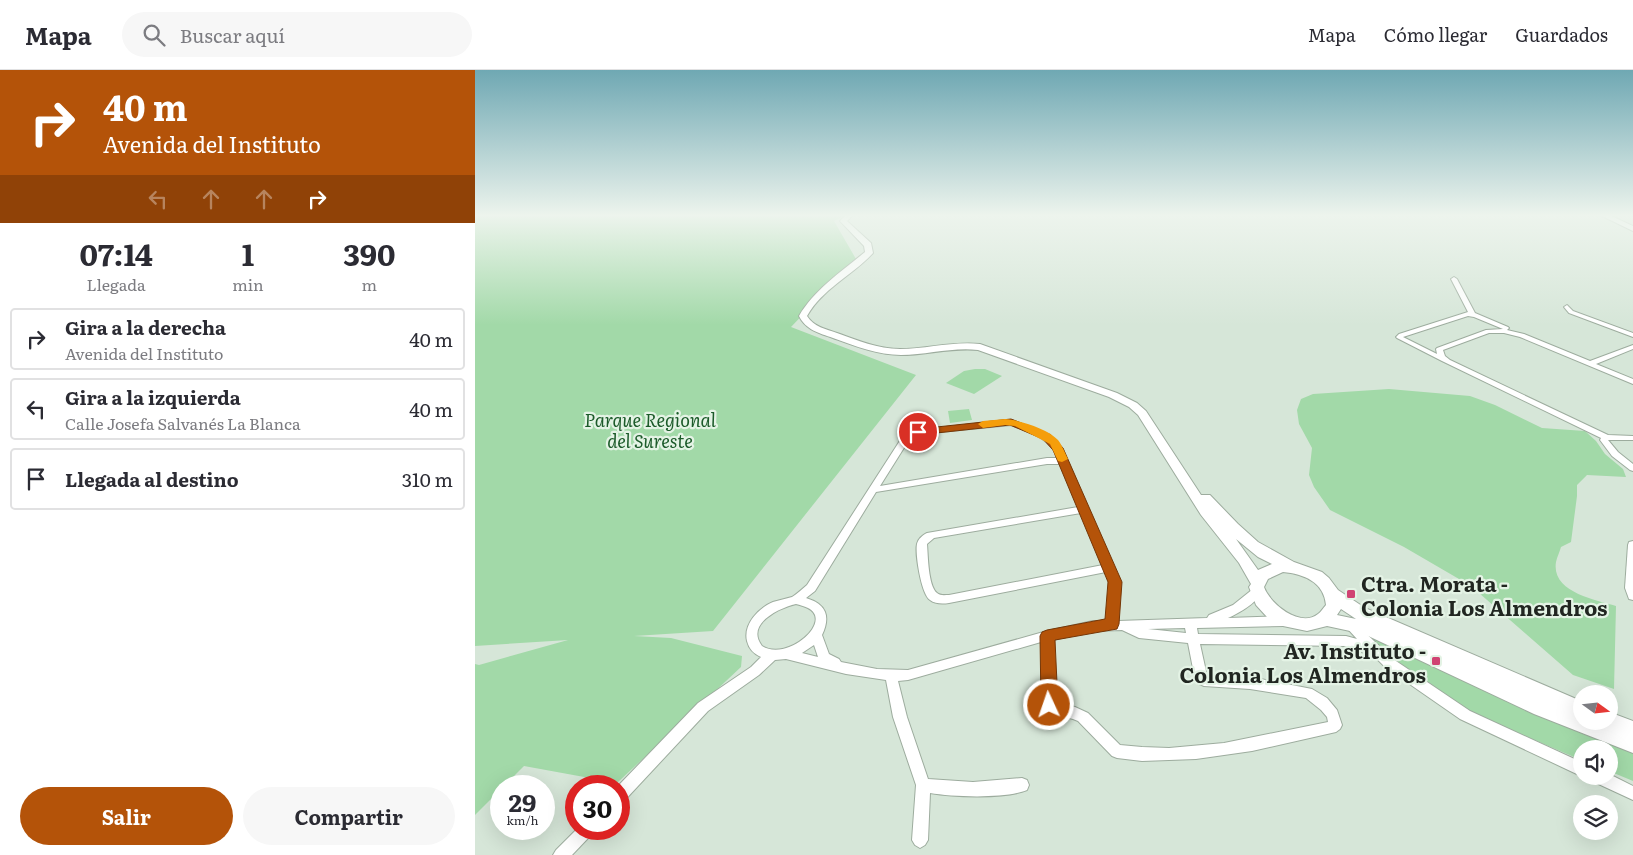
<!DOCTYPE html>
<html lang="es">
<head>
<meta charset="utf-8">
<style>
	:root { --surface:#fff; --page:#f7f7f7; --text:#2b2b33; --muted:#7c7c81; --line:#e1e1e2; --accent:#b45309 }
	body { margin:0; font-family:Literata,serif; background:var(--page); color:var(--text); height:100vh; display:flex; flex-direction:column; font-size:19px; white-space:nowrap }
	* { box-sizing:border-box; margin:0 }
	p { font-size:16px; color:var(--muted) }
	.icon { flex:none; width:28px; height:28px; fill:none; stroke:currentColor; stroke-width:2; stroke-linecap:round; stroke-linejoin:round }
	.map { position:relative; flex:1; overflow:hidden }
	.side { display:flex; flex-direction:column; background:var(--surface); width:475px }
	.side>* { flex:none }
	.guide { background:#b45309; color:#fff; overflow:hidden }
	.needle { width:32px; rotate:105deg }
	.controls { position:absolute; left:1098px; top:615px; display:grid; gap:10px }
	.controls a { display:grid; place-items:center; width:45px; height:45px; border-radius:50%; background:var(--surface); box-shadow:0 5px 20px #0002; font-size:25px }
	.speed { position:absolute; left:15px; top:705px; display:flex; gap:10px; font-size:25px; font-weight:700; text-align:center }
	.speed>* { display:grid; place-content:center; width:65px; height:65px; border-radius:50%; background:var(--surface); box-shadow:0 5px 20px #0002; line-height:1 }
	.speed small { font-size:12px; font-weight:400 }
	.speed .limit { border:8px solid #d22; background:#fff; color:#111 }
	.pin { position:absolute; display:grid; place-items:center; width:42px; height:42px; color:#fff; margin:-21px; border:2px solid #fff; border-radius:50%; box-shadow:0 1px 5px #0007 }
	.me { position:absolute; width:55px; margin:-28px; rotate:357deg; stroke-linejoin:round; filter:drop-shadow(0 0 4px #0008) }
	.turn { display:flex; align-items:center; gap:18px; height:105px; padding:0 20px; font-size:22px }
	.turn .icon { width:65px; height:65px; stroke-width:2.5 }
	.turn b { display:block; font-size:35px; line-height:42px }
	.lanes { display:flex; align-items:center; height:48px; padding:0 20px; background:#0003; justify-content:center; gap:25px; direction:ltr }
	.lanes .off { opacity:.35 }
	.eta { display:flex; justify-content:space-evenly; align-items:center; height:85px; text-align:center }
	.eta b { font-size:30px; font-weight:700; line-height:35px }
	.primary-button { display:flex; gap:10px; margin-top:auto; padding:10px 20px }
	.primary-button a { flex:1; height:58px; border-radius:30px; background:var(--accent); color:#fff; font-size:20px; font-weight:700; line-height:58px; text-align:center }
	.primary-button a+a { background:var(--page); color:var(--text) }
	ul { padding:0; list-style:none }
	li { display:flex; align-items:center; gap:15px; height:62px; margin:0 10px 8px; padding:0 10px; border:2px solid var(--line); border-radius:5px }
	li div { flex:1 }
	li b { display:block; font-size:19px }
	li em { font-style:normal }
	header { display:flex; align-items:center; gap:30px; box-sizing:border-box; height:70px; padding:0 25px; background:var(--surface); border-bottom:1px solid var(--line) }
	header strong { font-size:24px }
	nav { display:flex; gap:28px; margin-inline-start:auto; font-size:18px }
	.search { width:350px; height:45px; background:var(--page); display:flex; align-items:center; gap:12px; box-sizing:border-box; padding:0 18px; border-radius:28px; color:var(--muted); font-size:19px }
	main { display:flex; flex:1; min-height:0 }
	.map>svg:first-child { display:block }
	.green { fill:#a2d9a8 }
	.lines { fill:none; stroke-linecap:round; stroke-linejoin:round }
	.street-casing { stroke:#9dac9e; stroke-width:2 }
	.secondary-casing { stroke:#9dac9e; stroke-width:2 }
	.street { fill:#fff; fill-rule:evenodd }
	.secondary { fill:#fff; fill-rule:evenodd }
	.route { fill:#b45309; stroke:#753606 }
	.slow { fill:#f59e0b }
	.poi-dot { fill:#d04373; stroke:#e4f3e5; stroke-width:2 }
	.labels { text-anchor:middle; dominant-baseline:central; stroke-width:4.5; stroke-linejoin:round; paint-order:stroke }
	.park-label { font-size:18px; font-style:italic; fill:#1c5b2a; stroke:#e4f3e5 }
	.near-poi-label { font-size:21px; font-weight:bold; fill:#212621; stroke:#e4f3e5; text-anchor:start }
</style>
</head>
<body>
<header>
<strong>Mapa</strong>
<div class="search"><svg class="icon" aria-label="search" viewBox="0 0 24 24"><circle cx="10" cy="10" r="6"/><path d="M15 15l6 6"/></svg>Buscar aquí</div>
<nav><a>Mapa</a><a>Cómo llegar</a><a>Guardados</a></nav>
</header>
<main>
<section class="side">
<div class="guide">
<div class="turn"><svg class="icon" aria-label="right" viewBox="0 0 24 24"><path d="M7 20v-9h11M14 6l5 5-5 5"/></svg><div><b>40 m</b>Avenida del Instituto</div></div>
<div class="lanes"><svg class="icon off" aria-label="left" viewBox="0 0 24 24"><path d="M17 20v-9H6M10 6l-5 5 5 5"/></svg><svg class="icon off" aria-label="ahead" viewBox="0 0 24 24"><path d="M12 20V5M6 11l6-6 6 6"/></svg><svg class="icon off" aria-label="ahead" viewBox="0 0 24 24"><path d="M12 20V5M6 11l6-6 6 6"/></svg><svg class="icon" aria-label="right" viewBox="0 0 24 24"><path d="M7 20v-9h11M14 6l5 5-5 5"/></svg></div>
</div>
<div class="eta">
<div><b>07:14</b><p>Llegada</p></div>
<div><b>1</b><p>min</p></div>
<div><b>390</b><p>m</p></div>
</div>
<ul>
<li><svg class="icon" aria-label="right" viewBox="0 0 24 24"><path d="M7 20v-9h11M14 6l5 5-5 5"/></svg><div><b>Gira a la derecha</b><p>Avenida del Instituto</p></div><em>40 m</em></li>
<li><svg class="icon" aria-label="left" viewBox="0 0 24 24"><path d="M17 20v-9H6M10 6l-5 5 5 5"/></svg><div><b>Gira a la izquierda</b><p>Calle Josefa Salvanés La Blanca</p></div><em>40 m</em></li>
<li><svg class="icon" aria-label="arrive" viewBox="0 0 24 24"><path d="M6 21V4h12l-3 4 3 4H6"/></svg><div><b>Llegada al destino</b></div><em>310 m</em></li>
</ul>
<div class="primary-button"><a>Salir</a><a>Compartir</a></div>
</section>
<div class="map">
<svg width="1158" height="785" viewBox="0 0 1158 785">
	<rect width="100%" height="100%" fill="#d6e6d8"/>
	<g class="green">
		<path d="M0,145H371L359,151L381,189L316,257L441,305L238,561L159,566L196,568L267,586L266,597L142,713L49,696L29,716H26V719L0,745V594L4,595L93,570L0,576Z"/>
		<path d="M500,299H510L527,306L499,324L471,313L489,301Z"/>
		<path d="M914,319L995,326L1020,335L1067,358L1110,361L1121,371L1130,384L1148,399L1151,407L1112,405L1102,415V426L1096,472L1086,477C1085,481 1082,487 1081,492C1076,522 1120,530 1141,536L1139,619L1098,605L996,516L929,477L855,440L839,417L834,405L837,378L824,354L822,340L826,329L838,324Z"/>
		<path d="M494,339L497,350L475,353L473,341Z"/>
		<path d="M893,566L1158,680V711L1134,701V679H1106V690L1015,651L985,636L910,585L902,574Z"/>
	</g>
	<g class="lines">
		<defs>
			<g id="street">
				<path d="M979,207L982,209L1000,243L1033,257L1034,258L1032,260L1049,264L1115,291L1158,275V279L1121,294L1158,309V314L1045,267L1029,263H1014L968,280L970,286L975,290L1133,365L1158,366V370H1133L1143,382L1158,394V401L1155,400L1137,386L1125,370L1126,368L967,291L922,268L921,267L924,264L993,242L976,209ZM993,246L999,247L1028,259L1011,260L962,278L961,279L962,284L928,267Z"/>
				<path d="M1092,235L1098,241L1158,263V267L1094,243L1089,237Z"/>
				<path d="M537,350L575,365L587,378L645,512L643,551L732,548L734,545L758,535L778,519L782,518L786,519L787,522C780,534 766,542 753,548L809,546L813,548L815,551L813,554L809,556L722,558L723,564L871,566L882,569L871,557L873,554L877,552L881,554L918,589L995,641L1106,692V706L985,649L910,597L900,587L871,576L725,574L732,606L775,607L837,619L852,628L862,640L867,655L865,659L861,662L777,681L721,689L667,691L642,688L637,686L603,651L598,649L571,642L569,635L566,572L433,610L423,611L432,647L453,709L498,712L547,708L552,710L554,715L552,720C531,729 478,727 455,723L453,770L450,775L445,778L440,775L437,770L441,715L418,647L411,610L371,604L311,589L300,590L284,605L233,641L149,731L144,733L143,716L223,633L276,597L286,587C279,584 274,579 272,571C268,554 284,538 298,532C304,530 311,529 317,527C322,524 327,519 332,515L426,369L443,360ZM536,355C556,363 574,367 583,388H572L405,416L432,373L445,364ZM572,394H585L603,437L452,463C448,465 443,469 442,474C440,483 446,524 455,530C460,534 468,534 474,533L631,502L635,512L631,551H618L572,561L433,600L402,599L366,592L364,589L354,584L347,565C356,546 351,534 331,528L340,521L401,422ZM606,443L628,495L474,525C470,525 465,526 462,523C453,516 453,485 452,474L459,468ZM321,534C325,535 329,536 333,538C359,551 313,592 287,576C270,554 304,538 321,534ZM710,558L711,563L673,559ZM647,560L664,568L713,573L720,609L722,613L729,616L775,619L831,628L846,640L852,647L853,652L749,673L694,678L667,677L645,675L613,643L600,637L581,633L578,570L618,561ZM339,575L343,587L327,583Z"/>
				<path d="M1158,471V530L1154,529L1150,518L1153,475L1154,472Z"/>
				<path d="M1134,704L1158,716V730L1117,711L1115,706H1134Z"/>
				<path d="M102,759H120L117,764L97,785H78L81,780Z"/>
			</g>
			<g id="secondary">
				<path d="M371,145H378L372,151L396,173L398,183C378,205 347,219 332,246C339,257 351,259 362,263C382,270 403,279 425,279C452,279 478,271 505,274L642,323L662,333L671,341L726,425H735L763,454L783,472L819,492L847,502L854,508L863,520L890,538L1106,631V651H1134V642L1158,651V683L1059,644L889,564L852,556L832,561L808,556L792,547L781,535L774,517L776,514L764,493L726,445L663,345L654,337L634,327L503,280C477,277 452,285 426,285C403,285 380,276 358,268C344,263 331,260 324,246C339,220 367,201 390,182L389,176L365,151ZM761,469L783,487L797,494L783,500ZM808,502C829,504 849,512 851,535C848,538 846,542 843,544C825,558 795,534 789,517L793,509ZM866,539L881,549L862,545Z"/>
				<path d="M1125,145H1134L1158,156V161Z"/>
			</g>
		</defs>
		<use href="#street" class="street-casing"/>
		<use href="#secondary" class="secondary-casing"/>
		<use href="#street" class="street"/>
		<use href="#secondary" class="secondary"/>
	</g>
	<linearGradient id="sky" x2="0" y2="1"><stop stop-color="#6fa8b3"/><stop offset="0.57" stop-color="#edf4ed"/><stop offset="1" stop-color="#edf4ed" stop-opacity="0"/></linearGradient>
	<rect width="1158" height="255" fill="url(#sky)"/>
	<path class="route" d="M536,349L576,365L588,378L647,512L644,554L642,559L580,570L583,635L580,640L574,642L569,640L566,635L565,566L567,562L572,560L630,549L633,512L578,380L568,369L535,355L443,365L437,362L443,359Z"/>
	<path class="slow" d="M530,349C545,350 573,359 583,370C587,375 590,383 593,389L587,392L583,391L575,374L540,356L530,355L508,358L503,354L508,351Z"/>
	<g class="poi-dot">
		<rect x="871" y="519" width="10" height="10" rx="2.5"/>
		<rect x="956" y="586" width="10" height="10" rx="2.5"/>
	</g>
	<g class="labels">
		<g class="park-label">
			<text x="175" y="349">Parque Regional<tspan x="175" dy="21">del Sureste</tspan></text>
		</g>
		<g class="near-poi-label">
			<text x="886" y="512">Ctra. Morata -<tspan x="886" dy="24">Colonia Los Almendros</tspan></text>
			<text x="951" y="579" text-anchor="end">Av. Instituto -<tspan x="951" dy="24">Colonia Los Almendros</tspan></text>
		</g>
	</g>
</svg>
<div class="controls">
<a><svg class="needle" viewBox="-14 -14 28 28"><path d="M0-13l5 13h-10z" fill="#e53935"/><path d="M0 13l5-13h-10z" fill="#7c7c81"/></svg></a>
<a><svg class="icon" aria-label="sound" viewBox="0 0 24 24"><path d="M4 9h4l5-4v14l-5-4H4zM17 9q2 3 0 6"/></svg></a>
<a><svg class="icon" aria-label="layers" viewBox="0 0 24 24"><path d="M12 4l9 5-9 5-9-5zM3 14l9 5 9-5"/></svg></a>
</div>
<div class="speed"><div>29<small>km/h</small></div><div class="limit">30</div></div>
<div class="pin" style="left:443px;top:362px;background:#d93025"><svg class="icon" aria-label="arrive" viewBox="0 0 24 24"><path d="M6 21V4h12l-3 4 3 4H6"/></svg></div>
<svg class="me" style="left:574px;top:635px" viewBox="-20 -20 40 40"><circle r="17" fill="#b45309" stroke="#fff" stroke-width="3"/><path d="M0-11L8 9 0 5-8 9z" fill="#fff"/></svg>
</div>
</main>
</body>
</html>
